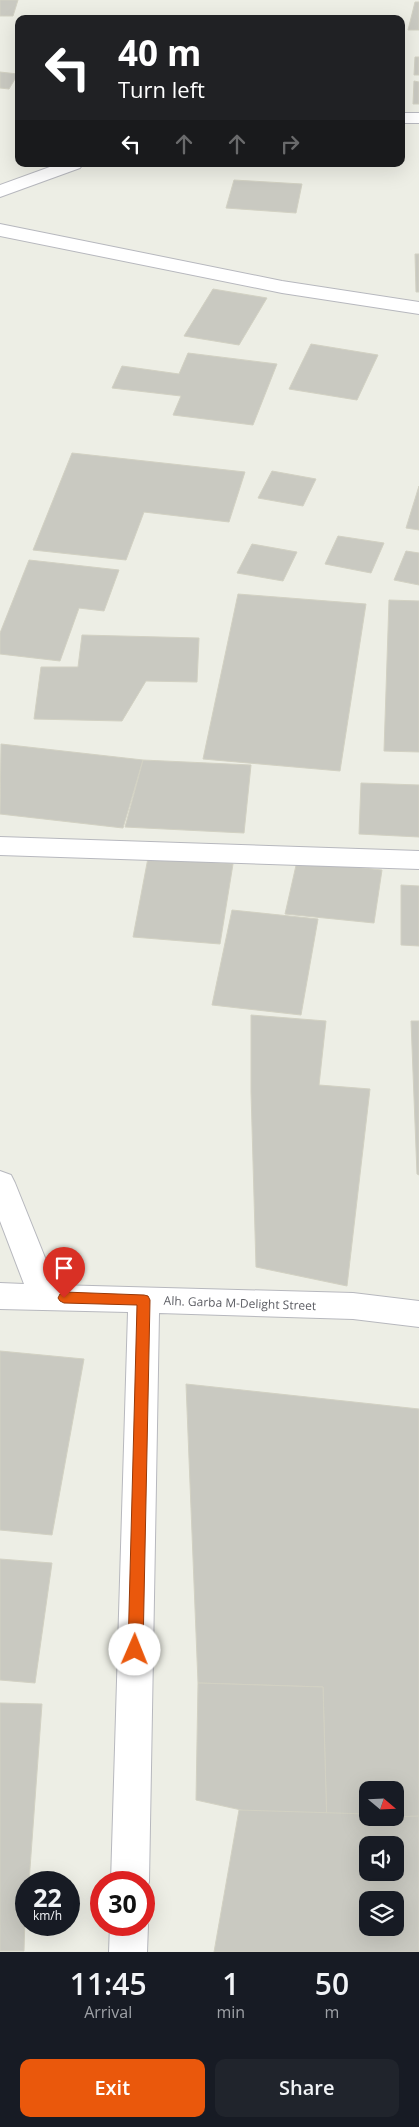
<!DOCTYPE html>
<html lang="en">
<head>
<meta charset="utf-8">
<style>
	:root { --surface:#171b24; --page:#20242c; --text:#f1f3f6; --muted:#9ea1a6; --accent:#ea580c }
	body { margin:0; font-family:"Open Sans",sans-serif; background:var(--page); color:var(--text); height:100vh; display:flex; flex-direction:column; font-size:19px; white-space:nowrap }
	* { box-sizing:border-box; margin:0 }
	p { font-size:16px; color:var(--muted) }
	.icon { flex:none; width:28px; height:28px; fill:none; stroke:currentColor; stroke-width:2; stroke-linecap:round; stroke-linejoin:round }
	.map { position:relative; height:1952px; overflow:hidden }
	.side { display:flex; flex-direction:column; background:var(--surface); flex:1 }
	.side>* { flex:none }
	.top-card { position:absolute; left:15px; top:15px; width:390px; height:152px; border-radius:10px; box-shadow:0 5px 20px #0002; background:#202124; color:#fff; overflow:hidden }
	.needle { width:32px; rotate:109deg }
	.tools { position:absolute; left:359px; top:1781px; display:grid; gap:10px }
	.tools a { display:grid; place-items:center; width:45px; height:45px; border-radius:10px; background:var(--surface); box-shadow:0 5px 20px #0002; font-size:25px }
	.speed { position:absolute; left:15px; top:1871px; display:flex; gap:10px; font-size:25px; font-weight:700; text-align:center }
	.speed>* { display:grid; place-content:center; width:65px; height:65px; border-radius:50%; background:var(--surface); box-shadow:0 5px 20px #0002; line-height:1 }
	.speed small { font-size:12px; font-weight:400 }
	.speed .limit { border:8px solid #d22; background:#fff; color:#111 }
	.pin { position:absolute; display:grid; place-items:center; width:42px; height:42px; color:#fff; margin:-51px -21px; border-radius:50% 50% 50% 0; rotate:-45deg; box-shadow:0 0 5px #0007 }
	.pin .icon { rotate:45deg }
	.me { position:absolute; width:55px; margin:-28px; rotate:1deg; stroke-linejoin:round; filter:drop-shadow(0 0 4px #0008) }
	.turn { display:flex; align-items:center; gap:18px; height:105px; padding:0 20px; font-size:22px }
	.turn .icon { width:65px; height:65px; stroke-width:2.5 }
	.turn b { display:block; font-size:35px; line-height:42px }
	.lanes { display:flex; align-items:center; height:48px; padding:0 20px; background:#0003; justify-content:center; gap:25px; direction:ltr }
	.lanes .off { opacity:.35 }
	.eta { display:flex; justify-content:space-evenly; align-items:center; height:85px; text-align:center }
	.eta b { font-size:30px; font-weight:600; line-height:35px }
	.button { display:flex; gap:10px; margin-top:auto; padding:10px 20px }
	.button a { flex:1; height:58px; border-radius:10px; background:var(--accent); color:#fff; font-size:20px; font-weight:600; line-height:58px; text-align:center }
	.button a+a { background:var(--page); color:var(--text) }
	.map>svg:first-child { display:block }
	.building { fill:#c9c9c1; stroke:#d2d1c3; fill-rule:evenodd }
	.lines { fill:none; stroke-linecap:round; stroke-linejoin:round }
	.minor-casing { stroke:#b7b8be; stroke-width:2 }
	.minor { fill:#fff; fill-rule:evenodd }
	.route { fill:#ea580c; stroke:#983908 }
	.labels { text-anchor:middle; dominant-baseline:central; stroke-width:4.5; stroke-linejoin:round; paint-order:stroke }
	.street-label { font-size:12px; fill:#5d5e64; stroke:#fff }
</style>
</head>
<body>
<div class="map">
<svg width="419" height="1952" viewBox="0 0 419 1952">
	<rect width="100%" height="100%" fill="#edeee5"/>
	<g class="building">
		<path d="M0,0H18L13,16H0Z"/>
		<path d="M415,2H419V30H408Z"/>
		<path d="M415,57H419V75H414Z"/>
		<path d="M0,72L18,74L9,89L0,88Z"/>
		<path d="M414,81L419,82V104H413Z"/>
		<path d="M234,180L302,184L296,213L226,208Z"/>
		<path d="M415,254H419V292H416Z"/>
		<path d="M213,289L267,298L239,345L184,336Z"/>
		<path d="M311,344L378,355L357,400L289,389Z"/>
		<path d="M188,353L277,364L253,425L173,415L181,396L112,388L122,366L179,374Z"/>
		<path d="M72,453L245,472L229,522L144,512L126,560L33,550Z"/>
		<path d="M272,471L316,479L303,506L258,498Z"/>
		<path d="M419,486V530L406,528Z"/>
		<path d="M338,536L384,543L371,573L325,564Z"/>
		<path d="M252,544L297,552L283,581L237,573Z"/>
		<path d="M406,551L419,553V585L394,580Z"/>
		<path d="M29,560L119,570L104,611L79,608L60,661L0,654V633Z"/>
		<path d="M238,594L366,604L340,771L203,759Z"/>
		<path d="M389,600L419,601V752L384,751Z"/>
		<path d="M82,635L199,638L197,682L146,681L122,721L34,719L41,667H78Z"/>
		<path d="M1,744L143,760L123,828L0,814Z"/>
		<path d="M143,760L251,765L244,833L125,827Z"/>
		<path d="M361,783L419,785V837L359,834Z"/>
		<path d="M148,858L233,864L220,944L133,937Z"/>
		<path d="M297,861L382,870L374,923L285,914Z"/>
		<path d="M401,885L419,886V946L401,945Z"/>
		<path d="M232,910L318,919L301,1015L212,1005Z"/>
		<path d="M251,1015L326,1021L319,1085L370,1089L347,1286L256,1267L251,1092Z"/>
		<path d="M411,1021H419V1175L417,1174Z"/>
		<path d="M0,1351L84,1359L52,1535L0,1530Z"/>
		<path d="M186,1384L419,1409V1825L327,1829L323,1687L198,1683ZM368,1790H395V1818H368Z"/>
		<path d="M0,1559L52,1563L35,1683L0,1680Z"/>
		<path d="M198,1683L323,1687L327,1829L196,1800Z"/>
		<path d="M0,1703L42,1704L29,1882H26L24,1951H0Z"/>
		<path d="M239,1810L368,1814V1818L419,1816V1952H214ZM368,1845H395V1872H368ZM368,1900H395V1928H368Z"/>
	</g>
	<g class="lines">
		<defs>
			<g id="minor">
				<rect x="401" y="113" width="18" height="10"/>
				<path d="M58,164H83L80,168L0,197V185Z"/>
				<path d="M0,224L282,281L419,302V314L282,293L0,236Z"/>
				<path d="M0,837L419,851V869L0,855Z"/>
				<path d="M0,1171L11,1175L15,1183L56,1285L353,1293L419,1301V1327L353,1319L159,1313L149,1882L144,1894V1882H111L128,1312L0,1309V1283L24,1284L0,1221Z"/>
				<path d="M144,1914L148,1925L147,1952H109L110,1925H144Z"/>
			</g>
		</defs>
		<use href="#minor" class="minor-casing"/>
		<use href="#minor" class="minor"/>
	</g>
	<path class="route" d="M64,1292L144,1295L148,1296L150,1300L143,1650L140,1654L135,1656L130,1654L128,1650L137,1305L64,1303L60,1301L58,1298L60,1294Z"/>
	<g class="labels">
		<g class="street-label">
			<text transform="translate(240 1303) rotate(2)">Alh. Garba M-Delight Street</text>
		</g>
	</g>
</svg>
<div class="tools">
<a><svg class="needle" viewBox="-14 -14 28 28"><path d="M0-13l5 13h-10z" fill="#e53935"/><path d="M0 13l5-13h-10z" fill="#9ea1a6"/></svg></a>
<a><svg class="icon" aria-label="sound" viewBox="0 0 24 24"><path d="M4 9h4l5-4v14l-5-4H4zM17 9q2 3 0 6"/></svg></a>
<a><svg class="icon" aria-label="layers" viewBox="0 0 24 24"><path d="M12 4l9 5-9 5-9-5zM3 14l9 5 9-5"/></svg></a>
</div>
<div class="speed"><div>22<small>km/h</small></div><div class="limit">30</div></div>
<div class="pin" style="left:64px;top:1298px;background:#d93025"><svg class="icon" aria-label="arrive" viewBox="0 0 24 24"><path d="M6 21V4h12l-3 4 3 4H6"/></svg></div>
<svg class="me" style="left:135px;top:1650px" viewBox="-20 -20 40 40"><circle r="19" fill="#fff"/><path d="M0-13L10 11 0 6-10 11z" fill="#ea580c"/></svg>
<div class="top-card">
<div class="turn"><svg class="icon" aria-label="left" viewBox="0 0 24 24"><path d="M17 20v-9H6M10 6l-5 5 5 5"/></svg><div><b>40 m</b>Turn left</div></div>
<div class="lanes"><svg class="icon" aria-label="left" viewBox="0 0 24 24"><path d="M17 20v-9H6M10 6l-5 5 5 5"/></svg><svg class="icon off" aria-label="ahead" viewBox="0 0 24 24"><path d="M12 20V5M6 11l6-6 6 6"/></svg><svg class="icon off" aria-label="ahead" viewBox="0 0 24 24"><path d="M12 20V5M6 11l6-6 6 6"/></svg><svg class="icon off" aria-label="right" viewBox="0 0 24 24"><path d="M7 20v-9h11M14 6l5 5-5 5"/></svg></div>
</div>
</div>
<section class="side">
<div class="eta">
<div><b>11:45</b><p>Arrival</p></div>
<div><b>1</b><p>min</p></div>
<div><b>50</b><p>m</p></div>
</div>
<div class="button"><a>Exit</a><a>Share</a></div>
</section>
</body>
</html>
